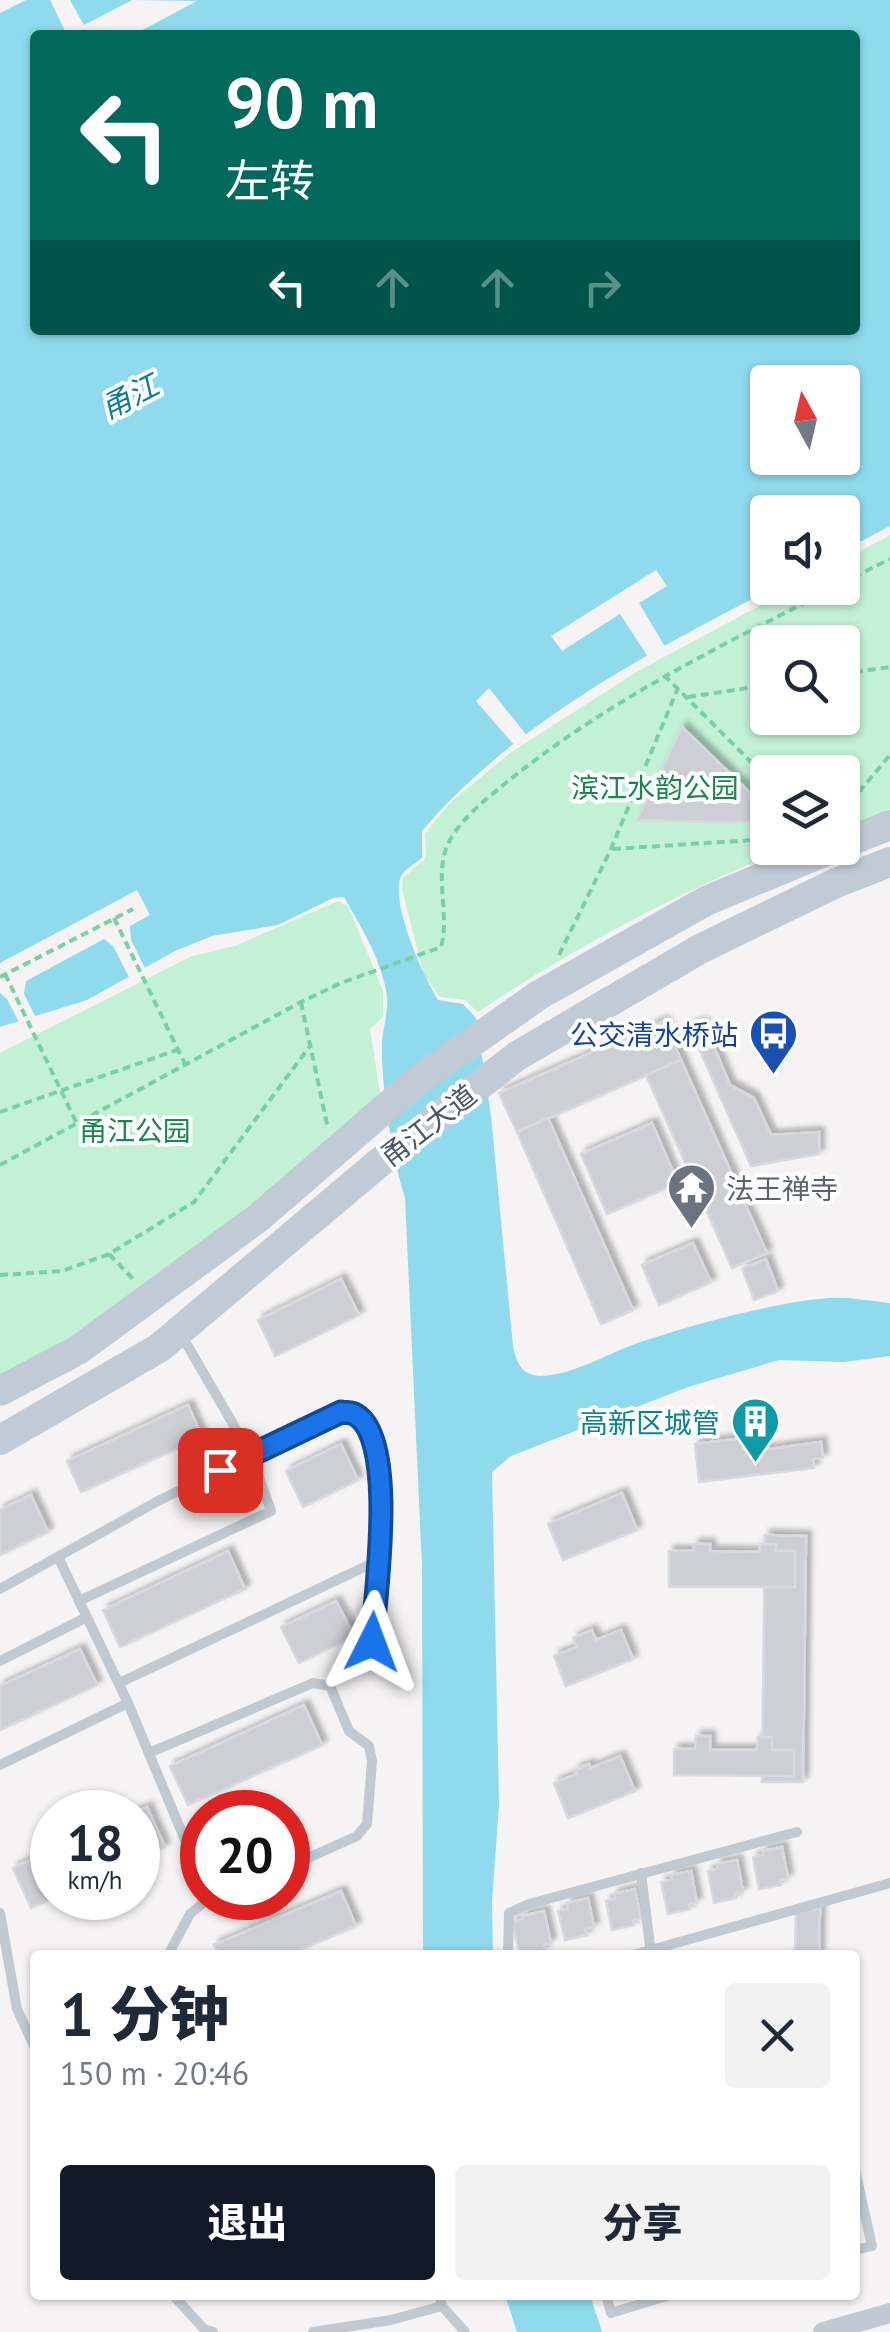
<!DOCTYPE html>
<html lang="zh">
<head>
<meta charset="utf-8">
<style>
	:root { --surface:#fff; --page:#f2f2f3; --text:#1f2937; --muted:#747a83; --accent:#111827 }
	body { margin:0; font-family:"PT Sans","Noto Sans SC",sans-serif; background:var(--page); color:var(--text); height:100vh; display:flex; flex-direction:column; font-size:38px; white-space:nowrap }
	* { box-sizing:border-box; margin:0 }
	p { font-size:32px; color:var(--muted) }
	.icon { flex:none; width:55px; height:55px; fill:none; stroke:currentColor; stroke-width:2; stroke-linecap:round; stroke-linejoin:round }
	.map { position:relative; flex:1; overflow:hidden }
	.details { position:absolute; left:30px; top:1950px; width:830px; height:350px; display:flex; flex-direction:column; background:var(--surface); border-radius:10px; box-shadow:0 2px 8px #0004 }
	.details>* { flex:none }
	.banner { position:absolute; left:30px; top:30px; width:830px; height:305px; border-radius:10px; box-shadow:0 2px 8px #0004; background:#00695c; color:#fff; overflow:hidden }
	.needle { width:65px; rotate:352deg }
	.tools { position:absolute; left:750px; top:365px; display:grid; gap:20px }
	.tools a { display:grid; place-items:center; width:110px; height:110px; border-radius:10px; background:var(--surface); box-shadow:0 2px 8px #0004; font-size:50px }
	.speed { position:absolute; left:30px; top:1790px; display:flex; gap:20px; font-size:50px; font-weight:700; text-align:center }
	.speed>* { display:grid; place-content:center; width:130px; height:130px; border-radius:50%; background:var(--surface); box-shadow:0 2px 8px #0004; line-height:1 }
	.speed small { font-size:25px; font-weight:400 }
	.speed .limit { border:15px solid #d22; background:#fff; color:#111 }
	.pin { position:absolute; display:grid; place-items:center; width:85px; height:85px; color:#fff; margin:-42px; border-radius:20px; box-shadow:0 5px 15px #0006 }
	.me { position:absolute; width:110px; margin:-55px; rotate:3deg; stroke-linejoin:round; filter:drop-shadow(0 0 8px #0008) }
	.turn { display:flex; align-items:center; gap:35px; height:210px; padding:0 30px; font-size:45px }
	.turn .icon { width:130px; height:130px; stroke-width:2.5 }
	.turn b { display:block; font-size:70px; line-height:85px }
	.lanes { display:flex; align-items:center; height:95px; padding:0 30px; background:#0003; justify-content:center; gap:50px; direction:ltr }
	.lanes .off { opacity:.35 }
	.round { display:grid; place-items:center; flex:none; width:105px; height:105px; border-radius:10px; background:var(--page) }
	.summary { display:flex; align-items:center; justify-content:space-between; height:170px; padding:0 30px }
	h1 { font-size:60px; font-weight:800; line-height:75px }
	.primary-button { display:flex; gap:20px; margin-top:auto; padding:20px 30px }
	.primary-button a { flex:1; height:115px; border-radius:10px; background:var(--accent); color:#fff; font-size:40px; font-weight:800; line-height:115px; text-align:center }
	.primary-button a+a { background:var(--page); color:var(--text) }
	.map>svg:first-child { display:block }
	.green { fill:#c3f1d5; fill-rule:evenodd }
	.water { fill:#90daee; fill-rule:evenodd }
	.pier { fill:#f5f3f3 }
	.building { fill:#cdcfd5; stroke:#d7d9de; stroke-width:2.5; filter:url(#shadow) }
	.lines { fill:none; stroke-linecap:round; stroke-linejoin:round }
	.path { stroke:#7ad0a6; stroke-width:4; stroke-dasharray:8 5; stroke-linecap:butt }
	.service { stroke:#c1cad2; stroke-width:10 }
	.minor { stroke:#c1cad2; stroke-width:20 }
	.secondary { stroke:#c1cbd6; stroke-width:30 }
	.route-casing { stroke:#114b97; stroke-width:25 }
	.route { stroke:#1a73e8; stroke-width:18 }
	.labels { text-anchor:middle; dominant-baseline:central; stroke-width:8; stroke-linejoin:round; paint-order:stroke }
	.park-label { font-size:28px; fill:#17864f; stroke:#fff }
	.transit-label { font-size:28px; fill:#164399; stroke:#fff; text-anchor:end }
	.street-label { font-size:28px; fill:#4a5661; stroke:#fff }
	.worship-label { font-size:28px; fill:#5b616d; stroke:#fff; text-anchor:start }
	.culture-label { font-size:28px; fill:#0d838f; stroke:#fff; text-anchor:end }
	.water-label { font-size:30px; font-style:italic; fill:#0c7c9b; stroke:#fff }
</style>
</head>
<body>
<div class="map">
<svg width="890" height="2332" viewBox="0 0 890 2332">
	<defs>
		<filter id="shadow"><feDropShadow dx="5" dy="-5" stdDeviation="2.5" flood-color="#0004"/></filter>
	</defs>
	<rect width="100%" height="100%" fill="#f5f3f3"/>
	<g class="green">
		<path d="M890,535V809L843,827L842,772H768V848H789C680,891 575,947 478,1012L465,1000L440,997L424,975L402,889L403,878L426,858L425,834L450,803L510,753L638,671L793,588H842L843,561ZM768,642H842V718H768Z"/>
		<path d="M338,901L348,906L383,991V1017L370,1029L381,1099C258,1196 139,1305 0,1379V1053L192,956L235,946Z"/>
	</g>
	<g class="water">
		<path d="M26,0H890V526L843,551L842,512H768V588H773C646,654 516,721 422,831V858C417,862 408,867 403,873C386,896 424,978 438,1000L463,1004L476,1018L491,1116L513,1346C516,1362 522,1376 541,1376C573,1375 605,1355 635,1344C686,1326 775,1302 829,1298C850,1297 870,1301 890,1303V1356L844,1362L779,1360L688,1387L511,1456L492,1472L499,1804L492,1901L493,1955H423L422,1566L405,1198C392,1158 381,1086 382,1043C383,1025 390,1009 386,990C379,955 361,927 344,897L333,898L278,925L212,936L175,951L87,1000L0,1027V13ZM35,35H855V330H35ZM768,382H842V458H768Z"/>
		<path d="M505,2295H590L602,2332H517Z"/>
	</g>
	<g class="pier">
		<path d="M50,0H70L84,25L132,0L197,1L133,35H67Z"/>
		<path d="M656,570L667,586L639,603L667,650L650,660L620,614L562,651L551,636Z"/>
		<path d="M489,688L528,737L515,746L476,701Z"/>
		<path d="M137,890L150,915L130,926L131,940L147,972L131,981L113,946L104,939L26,981L24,994L38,1022L21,1026L7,999L0,993V963Z"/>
	</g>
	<g class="building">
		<path d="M682,727L768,810V823L637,820Z"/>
		<path d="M664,1021L681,1060L517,1132L499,1093Z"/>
		<path d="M704,1023L730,1085L754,1098L771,1135L819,1132V1154L751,1166L689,1026Z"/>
		<path d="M681,1060L767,1253L732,1268L646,1075Z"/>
		<path d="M548,1118L633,1310L601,1324L517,1132Z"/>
		<path d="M652,1123L678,1183L607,1214L581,1154Z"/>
		<path d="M693,1243L711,1282L659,1305L642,1265Z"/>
		<path d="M766,1259L778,1291L754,1300L742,1268Z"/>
		<path d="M341,1279L359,1315L275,1356L258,1320Z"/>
		<path d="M188,1405L202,1437L81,1492L67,1461Z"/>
		<path d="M752,1437L754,1451L821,1442L823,1458L813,1459L814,1468L699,1482L695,1444Z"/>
		<path d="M341,1444L358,1480L303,1507L286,1471Z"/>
		<path d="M622,1493L637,1530L563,1560L548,1524Z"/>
		<path d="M31,1495L48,1532L0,1555V1510Z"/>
		<path d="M765,1535L806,1536L803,1782H762Z"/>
		<path d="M694,1544H710V1551L760,1552V1544H776L775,1551H795V1587H669V1551H694Z"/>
		<path d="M228,1551L245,1589L120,1647L103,1610Z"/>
		<path d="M336,1601L354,1636L299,1663L281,1627Z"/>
		<path d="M592,1630L596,1640L621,1630L633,1659L566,1686L554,1656L577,1647L573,1638Z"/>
		<path d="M80,1649L97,1685L0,1730V1686Z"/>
		<path d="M304,1705L322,1745L188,1805L170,1766Z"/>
		<path d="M696,1736H710V1750H757L758,1737H772V1750H794V1776L674,1775V1749H695Z"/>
		<path d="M620,1756L635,1791L568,1818L554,1783L577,1774L575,1770L589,1764L590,1768Z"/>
		<path d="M147,1807L165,1847L138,1859L135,1812Z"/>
		<path d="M782,1847L788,1878L780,1880L781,1885L759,1889L753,1857L763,1855V1851Z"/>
		<path d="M52,1850L53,1898L31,1908L13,1868Z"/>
		<path d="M737,1860L743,1892L735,1893L736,1898L714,1903L708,1871L718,1869L717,1864Z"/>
		<path d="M691,1871L697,1903L689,1904L690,1909L668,1914L661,1882L672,1880L671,1875Z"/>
		<path d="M635,1889L641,1919L633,1920L634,1925L612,1930L606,1901L615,1899L614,1894Z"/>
		<path d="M341,1891L356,1926L288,1955H219L214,1945Z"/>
		<path d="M588,1898L594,1927L585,1929L587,1935L565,1940L558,1911L568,1909L567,1903Z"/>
		<path d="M820,1908L819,1955H795L796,1913Z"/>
		<path d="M544,1911L551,1943L544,1944L545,1950L520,1955L512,1922L523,1919L522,1916Z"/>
	</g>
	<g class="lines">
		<g class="path">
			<path d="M842,583L890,559"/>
			<path d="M842,674L890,667"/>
			<path d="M664,675L768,779"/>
			<path d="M688,697L768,685"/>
			<path d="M842,812L890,755"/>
			<path d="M613,849L768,839"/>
			<path d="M114,918L185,1064"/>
			<path d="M559,955L611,849L678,688"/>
			<path d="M5,974L77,1124"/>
			<path d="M0,977L133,909"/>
			<path d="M301,1002L328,1129"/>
			<path d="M0,1112L177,1050"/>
			<path d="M0,1165L301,1002L341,983L441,947C450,915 435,881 446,849C455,823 486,799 507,782C607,701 720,646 834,588"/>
			<path d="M109,1254L134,1280"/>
			<path d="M0,1275L62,1271L109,1254L194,1202L310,1046"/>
		</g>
		<g class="service">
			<path d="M59,1559L128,1703L202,1881"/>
			<path d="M0,1589L158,1501L341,1411C346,1413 352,1412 356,1415C398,1440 375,1598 372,1642"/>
			<path d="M79,1601L271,1511L251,1455L182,1336"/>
			<path d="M0,1661L87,1617"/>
			<path d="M119,1683L377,1561"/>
			<path d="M149,1753L313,1683L330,1686L349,1731L369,1746L372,1761L367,1824L357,1836L288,1867"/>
			<path d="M0,1765L128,1703"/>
			<path d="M641,1873L651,1954"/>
			<path d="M0,1913L17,2009L35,2048"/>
			<path d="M168,1955L190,1914L209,1898"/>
			<path d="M508,1955L509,1913L529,1904L797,1832"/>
			<path d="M633,1955L890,1883"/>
			<path d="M855,2170L872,2246L855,2250"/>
			<path d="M173,2295L204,2329L213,2332"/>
			<path d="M440,2295L442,2306L465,2332"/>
			<path d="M606,2295L611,2313L670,2295"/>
			<path d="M313,2332L391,2320L442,2306"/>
		</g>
		<path class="minor" d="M823,2332L890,2313"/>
		<g class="secondary">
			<path d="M842,844L890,825"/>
			<path d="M0,1391L78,1350L258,1218L417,1081L539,995L706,901L833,848"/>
			<path d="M0,1440L159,1348L380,1162L517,1056L700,949L836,883L890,862"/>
		</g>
	</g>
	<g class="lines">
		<defs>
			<path id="route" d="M220,1470L341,1412C346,1413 352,1412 356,1415C398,1440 375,1598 372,1642"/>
		</defs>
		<use href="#route" class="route-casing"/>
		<use href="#route" class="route"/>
	</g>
	<defs>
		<symbol id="bus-pin" viewBox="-11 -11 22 30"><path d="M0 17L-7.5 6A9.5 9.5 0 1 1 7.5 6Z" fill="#1a4fb4" stroke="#fff"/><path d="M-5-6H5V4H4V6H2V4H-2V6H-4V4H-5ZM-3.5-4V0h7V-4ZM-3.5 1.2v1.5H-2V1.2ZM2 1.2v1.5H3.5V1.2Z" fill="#fff"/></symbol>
		<symbol id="temple-pin" viewBox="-11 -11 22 30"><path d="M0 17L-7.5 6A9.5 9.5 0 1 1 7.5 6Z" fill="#6b7280" stroke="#fff"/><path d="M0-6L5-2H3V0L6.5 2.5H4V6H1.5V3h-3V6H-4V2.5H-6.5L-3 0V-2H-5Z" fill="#fff"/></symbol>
		<symbol id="building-pin" viewBox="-11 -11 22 30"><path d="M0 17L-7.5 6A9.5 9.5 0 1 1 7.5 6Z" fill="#0f9aa8" stroke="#fff"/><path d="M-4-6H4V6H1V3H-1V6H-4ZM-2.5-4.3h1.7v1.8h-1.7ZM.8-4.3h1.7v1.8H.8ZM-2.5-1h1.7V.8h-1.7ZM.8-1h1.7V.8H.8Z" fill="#fff"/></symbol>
	</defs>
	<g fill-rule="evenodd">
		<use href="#bus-pin" x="746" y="1006" width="55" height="75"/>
		<use href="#temple-pin" x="664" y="1160" width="55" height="75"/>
		<use href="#building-pin" x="728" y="1394" width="55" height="75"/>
	</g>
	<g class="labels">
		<g class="park-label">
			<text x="655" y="787">滨江水韵公园</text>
			<text x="135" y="1130">甬江公园</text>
		</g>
		<g class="transit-label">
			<text x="738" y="1034">公交清水桥站</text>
		</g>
		<g class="street-label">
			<text transform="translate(428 1125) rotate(-38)">甬江大道</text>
		</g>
		<g class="worship-label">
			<text x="726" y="1188">法王禅寺</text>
		</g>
		<g class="culture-label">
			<text x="720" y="1422">高新区城管</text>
		</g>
		<g class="water-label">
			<text transform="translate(129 396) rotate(-27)">甬江</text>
		</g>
	</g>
</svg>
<div class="tools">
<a><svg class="needle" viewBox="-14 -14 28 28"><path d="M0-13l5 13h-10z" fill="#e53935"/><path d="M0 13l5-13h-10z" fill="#747a83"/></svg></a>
<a><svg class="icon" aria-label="sound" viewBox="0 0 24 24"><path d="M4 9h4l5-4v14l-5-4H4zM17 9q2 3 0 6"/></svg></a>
<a><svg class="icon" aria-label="search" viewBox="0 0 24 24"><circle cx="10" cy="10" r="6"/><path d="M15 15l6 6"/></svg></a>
<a><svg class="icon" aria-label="layers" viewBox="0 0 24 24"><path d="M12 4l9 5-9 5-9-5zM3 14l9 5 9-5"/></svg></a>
</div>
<div class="speed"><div>18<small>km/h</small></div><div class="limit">20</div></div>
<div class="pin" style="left:220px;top:1470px;background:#d93025"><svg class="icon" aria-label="arrive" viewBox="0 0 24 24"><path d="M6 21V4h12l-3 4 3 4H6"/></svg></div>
<svg class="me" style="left:372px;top:1642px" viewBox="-20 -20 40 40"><path d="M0-17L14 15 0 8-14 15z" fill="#1a73e8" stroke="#fff" stroke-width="4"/></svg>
<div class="banner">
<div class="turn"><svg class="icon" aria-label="left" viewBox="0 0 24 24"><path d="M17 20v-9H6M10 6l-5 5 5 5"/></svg><div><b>90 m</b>左转</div></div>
<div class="lanes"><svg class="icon" aria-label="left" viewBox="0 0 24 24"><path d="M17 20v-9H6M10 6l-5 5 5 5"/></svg><svg class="icon off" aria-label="ahead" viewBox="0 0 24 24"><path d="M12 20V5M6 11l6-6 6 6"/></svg><svg class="icon off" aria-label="ahead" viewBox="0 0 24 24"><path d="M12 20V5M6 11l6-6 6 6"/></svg><svg class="icon off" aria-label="right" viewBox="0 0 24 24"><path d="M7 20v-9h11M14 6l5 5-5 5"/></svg></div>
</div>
<section class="details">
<div class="summary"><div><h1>1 分钟</h1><p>150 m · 20:46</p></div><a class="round"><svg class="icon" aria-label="close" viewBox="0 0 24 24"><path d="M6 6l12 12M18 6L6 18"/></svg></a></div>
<div class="primary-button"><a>退出</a><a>分享</a></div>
</section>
</div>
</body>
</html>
